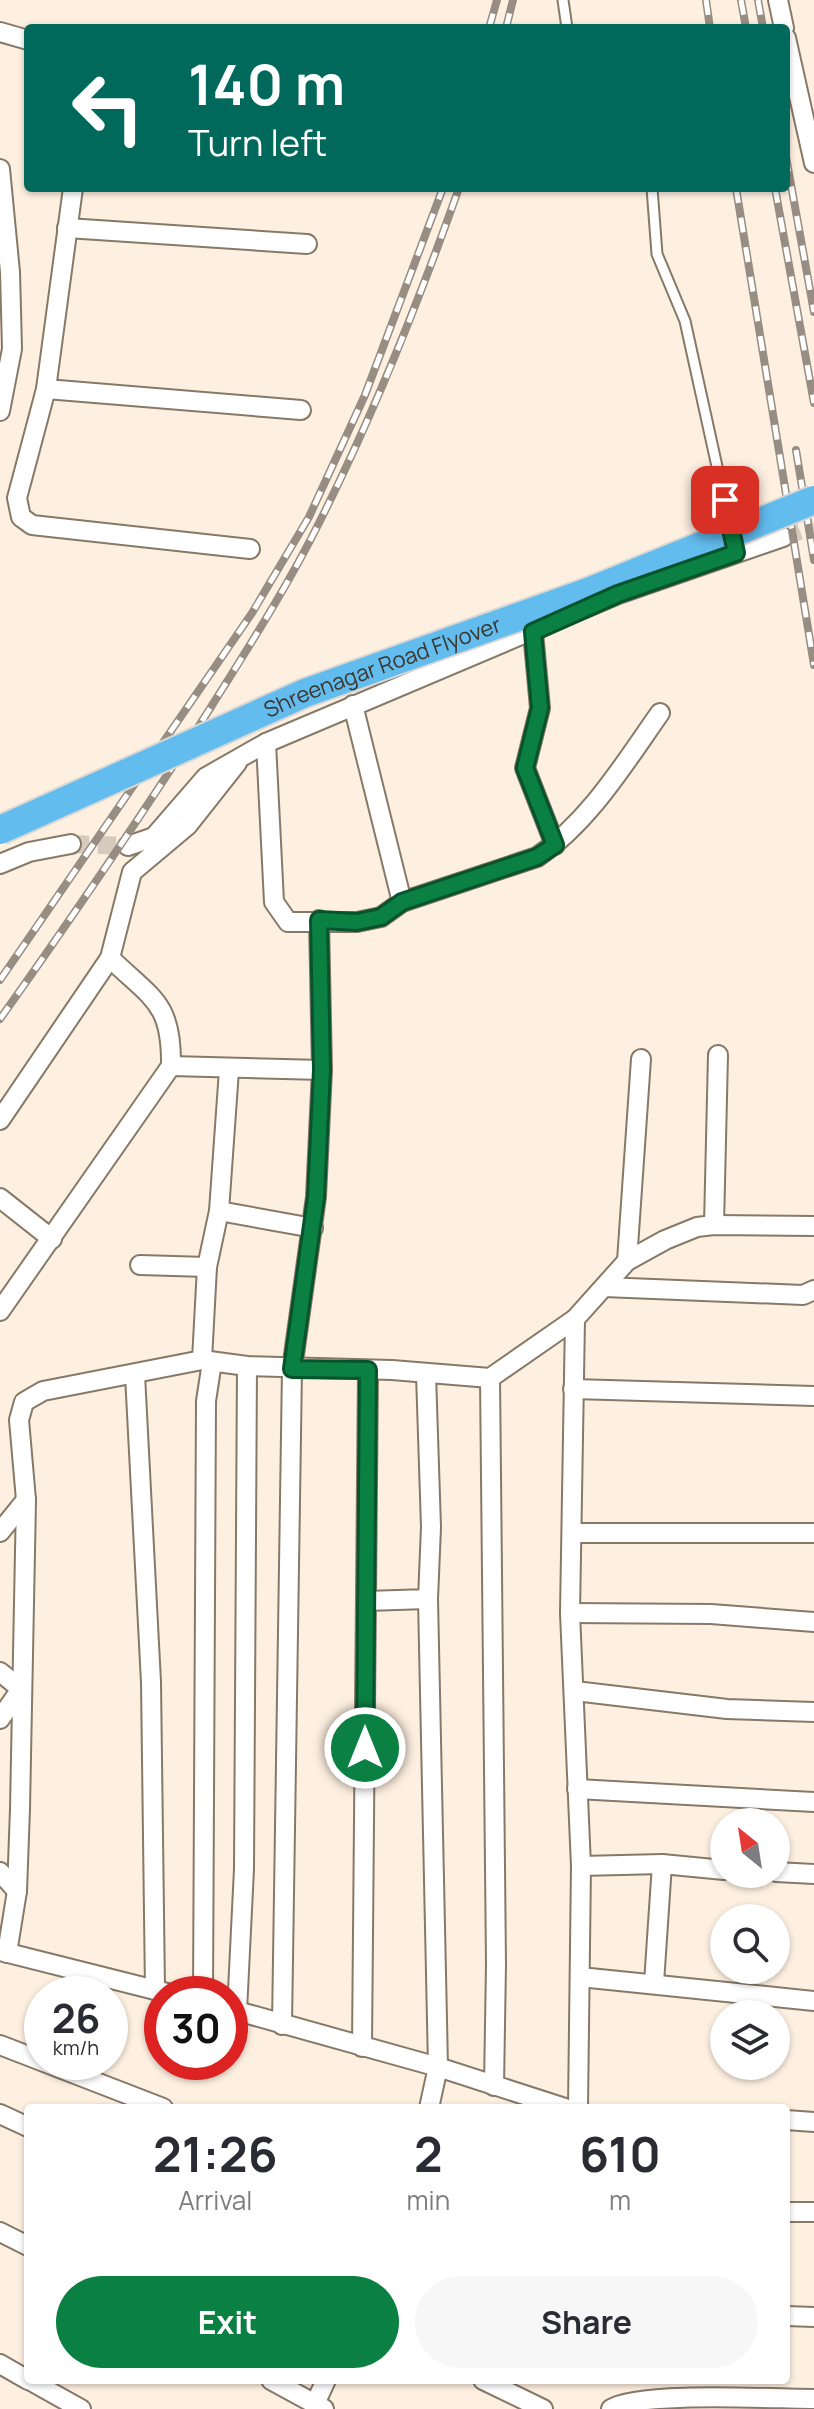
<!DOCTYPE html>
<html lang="en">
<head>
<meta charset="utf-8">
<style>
	:root { --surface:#fff; --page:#f7f7f7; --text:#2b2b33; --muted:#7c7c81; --accent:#0b8043 }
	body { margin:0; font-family:Manrope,sans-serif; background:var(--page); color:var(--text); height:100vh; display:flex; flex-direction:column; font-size:30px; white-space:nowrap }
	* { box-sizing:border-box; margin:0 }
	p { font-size:26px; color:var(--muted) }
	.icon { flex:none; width:44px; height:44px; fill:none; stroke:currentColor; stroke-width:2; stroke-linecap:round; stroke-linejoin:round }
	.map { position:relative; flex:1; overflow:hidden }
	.side { position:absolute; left:24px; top:2104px; width:766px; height:280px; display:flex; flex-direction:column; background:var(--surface); border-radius:8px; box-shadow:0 2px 6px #0004 }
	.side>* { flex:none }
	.hud { position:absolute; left:24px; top:24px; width:766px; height:168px; border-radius:8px; box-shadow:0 2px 6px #0004; background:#00695c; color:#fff; overflow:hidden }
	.needle { width:52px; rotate:330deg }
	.fabs { position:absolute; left:710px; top:1808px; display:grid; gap:16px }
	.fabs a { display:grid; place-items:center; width:80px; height:80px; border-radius:50%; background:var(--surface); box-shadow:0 2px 6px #0004; font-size:40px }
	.speed { position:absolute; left:24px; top:1976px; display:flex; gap:16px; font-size:40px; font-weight:700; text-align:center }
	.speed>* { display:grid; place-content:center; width:104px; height:104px; border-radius:50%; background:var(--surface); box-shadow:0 2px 6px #0004; line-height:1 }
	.speed small { font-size:20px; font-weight:400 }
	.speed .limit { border:12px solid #d22; background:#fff; color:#111 }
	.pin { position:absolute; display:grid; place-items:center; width:68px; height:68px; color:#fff; margin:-34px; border-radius:16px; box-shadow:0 4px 12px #0006 }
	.me { position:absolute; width:88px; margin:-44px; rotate:0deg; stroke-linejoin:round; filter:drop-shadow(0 0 6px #0008) }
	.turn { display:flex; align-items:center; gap:28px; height:168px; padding:0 32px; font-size:36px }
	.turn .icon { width:104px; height:104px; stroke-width:2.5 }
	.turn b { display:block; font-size:56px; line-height:68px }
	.eta { display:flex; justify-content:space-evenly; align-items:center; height:136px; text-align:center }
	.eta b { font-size:48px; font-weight:700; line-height:56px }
	.button { display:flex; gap:16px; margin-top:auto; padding:16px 32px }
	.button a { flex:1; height:92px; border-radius:48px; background:var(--accent); color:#fff; font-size:32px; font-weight:700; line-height:92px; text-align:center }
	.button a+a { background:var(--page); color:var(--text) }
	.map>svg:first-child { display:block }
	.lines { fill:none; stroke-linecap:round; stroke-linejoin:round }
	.minor-tunnel { stroke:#d7cbbd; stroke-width:18; stroke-dasharray:18 9; stroke-linecap:butt }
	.service-casing { stroke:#877967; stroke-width:13 }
	.minor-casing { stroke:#877967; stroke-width:22 }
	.service { stroke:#fff; stroke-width:9 }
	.minor { stroke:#fff; stroke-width:18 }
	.rail-casing { stroke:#978d82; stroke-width:8 }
	.rail { stroke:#fff; stroke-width:5; stroke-dasharray:15; stroke-linecap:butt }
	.trunk-bridge-casing { stroke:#d8d7d5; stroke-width:32; stroke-linecap:butt }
	.trunk-bridge { stroke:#62bcee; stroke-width:28 }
	.route-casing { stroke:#07532c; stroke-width:20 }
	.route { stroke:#0b8043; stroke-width:14 }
	.labels { text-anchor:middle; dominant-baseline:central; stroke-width:8; stroke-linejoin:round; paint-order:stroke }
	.street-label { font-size:22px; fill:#3d362f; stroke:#fff }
</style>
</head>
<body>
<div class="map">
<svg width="814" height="2409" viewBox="0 0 814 2409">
	<rect width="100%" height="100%" fill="#fef0e1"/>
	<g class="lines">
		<g class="minor-tunnel">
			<path d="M783,537L814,525"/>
			<path d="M71,844L128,846"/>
		</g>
		<defs>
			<g id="service">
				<path d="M563,0L567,28"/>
				<path d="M652,188L657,254L685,321L731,530"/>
			</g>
			<g id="minor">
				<path d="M778,0L784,28"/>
				<path d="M0,32L28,40"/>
				<path d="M786,38L814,163"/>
				<path d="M0,169L10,272L12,349L0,411"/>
				<path d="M73,188L46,389L17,498L21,517L32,525L250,549"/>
				<path d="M67,228L307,244"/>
				<path d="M46,389L301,410"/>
				<path d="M533,632L540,708L525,768L555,845"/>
				<path d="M353,705L402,902"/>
				<path d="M266,743L274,902L288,922H357L381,917L402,902L537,857C589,822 624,764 660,713"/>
				<path d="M128,846L154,837L206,777L266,743L618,594L783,537"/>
				<path d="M0,864L29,852L71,844"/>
				<path d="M171,1066L322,1070"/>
				<path d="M0,1120L110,958L132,872L188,825L237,763"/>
				<path d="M0,1198L52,1239"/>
				<path d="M219,1211L313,1228"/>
				<path d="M714,1225L718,1055"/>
				<path d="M627,1261L641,1059"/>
				<path d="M140,1265L207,1267"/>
				<path d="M604,1287L803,1295L814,1290"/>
				<path d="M0,1311L171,1066C172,1002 152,999 110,958"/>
				<path d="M575,1319L570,1613L581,1866L578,2108"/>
				<path d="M202,1360L207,1267L219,1211L229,1070"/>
				<path d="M135,1375L151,1682L155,1990"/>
				<path d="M490,1378L496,1964L494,2086"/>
				<path d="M573,1389L814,1396"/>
				<path d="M0,1532L26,1500"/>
				<path d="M573,1533H814"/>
				<path d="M428,1599L438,2067L429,2108"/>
				<path d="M366,1601L428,1599L431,1527L426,1374"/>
				<path d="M570,1613L711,1614L814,1622"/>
				<path d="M0,1672L21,1689L0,1719"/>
				<path d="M575,1691L727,1709L814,1712"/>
				<path d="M577,1789L814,1802"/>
				<path d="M581,1866L662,1864L724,1870"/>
				<path d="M0,1872L17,1891"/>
				<path d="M776,1872L814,1874"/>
				<path d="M0,1951L171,1994"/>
				<path d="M7,1953L17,1891L20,1809L26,1500L19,1420L24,1402L43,1391L202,1360L247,1366L392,1370L490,1378L575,1319L627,1261L665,1240L697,1227L714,1225L814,1226"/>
				<path d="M580,1977L814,2001"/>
				<path d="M654,1983L662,1864"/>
				<path d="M203,1994L206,1401L212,1362"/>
				<path d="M230,2009L438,2067L565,2108"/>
				<path d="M237,2011L244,1869L247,1366"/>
				<path d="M282,2025L292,1369L316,1197L322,1070L319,920"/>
				<path d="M0,2045L163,2108"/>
				<path d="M362,2047L368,1370"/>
				<path d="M0,2114L28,2127"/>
				<path d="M786,2120L814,2122"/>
				<path d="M786,2212H814"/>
				<path d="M0,2232L28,2246"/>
				<path d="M786,2316L814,2317"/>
				<path d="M0,2364L28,2380"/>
				<path d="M29,2380L81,2409"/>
				<path d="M271,2380L324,2409"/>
				<path d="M483,2380L543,2409"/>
				<path d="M315,2404L326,2380"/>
				<path d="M611,2409C638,2391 775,2399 814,2399"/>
			</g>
		</defs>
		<use href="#service" class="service-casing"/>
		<use href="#minor" class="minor-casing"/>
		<use href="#service" class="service"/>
		<use href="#minor" class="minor"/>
		<defs>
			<g id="rail">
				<path d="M706,0L710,28"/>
				<path d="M741,0L746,28"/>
				<path d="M758,0L763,28"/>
				<path d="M489,28L497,0"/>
				<path d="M506,28L513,0"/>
				<path d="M786,157L814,312"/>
				<path d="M736,188L814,665"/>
				<path d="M775,188L814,403"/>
				<path d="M796,450L814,560"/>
				<path d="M0,980L252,613L309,517L365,395L443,188"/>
				<path d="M0,1019C73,916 143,814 211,707C250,645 289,584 321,519C375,411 419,301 459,188"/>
			</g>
		</defs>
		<use href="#rail" class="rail-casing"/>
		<use href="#rail" class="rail"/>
		<defs>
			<g id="trunk-bridge">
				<path id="s1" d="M0,830L305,693L588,592L814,500"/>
			</g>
		</defs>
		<use href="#trunk-bridge" class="trunk-bridge-casing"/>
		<use href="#trunk-bridge" class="trunk-bridge"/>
	</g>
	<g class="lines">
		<defs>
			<path id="route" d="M365,1748L368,1370L292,1369L316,1197L322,1070L319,920L357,922L381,917L402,902L537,857L555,845L525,768L540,708L533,632L618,594L736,553L725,500"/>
		</defs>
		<use href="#route" class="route-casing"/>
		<use href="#route" class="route"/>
	</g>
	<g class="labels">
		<g class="street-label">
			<text stroke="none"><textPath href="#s1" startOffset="416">Shreenagar Road Flyover</textPath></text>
		</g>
	</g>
</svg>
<div class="fabs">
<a><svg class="needle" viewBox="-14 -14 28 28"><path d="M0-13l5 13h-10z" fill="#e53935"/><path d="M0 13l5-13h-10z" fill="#7c7c81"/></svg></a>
<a><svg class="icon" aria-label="search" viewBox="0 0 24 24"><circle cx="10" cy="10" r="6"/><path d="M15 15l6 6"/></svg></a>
<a><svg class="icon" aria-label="layers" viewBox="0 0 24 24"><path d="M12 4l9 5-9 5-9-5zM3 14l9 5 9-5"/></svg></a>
</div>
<div class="speed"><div>26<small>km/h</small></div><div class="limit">30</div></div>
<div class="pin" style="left:725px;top:500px;background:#d93025"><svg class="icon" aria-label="arrive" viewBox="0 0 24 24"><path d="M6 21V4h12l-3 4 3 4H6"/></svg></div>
<svg class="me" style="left:365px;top:1748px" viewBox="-20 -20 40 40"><circle r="17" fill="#0b8043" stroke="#fff" stroke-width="3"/><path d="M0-11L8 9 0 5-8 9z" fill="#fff"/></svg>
<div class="hud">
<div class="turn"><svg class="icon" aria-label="left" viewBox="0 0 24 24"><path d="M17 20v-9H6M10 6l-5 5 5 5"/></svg><div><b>140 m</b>Turn left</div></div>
</div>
<section class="side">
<div class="eta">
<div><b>21:26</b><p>Arrival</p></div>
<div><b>2</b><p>min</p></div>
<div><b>610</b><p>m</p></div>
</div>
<div class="button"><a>Exit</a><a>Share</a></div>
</section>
</div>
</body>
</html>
